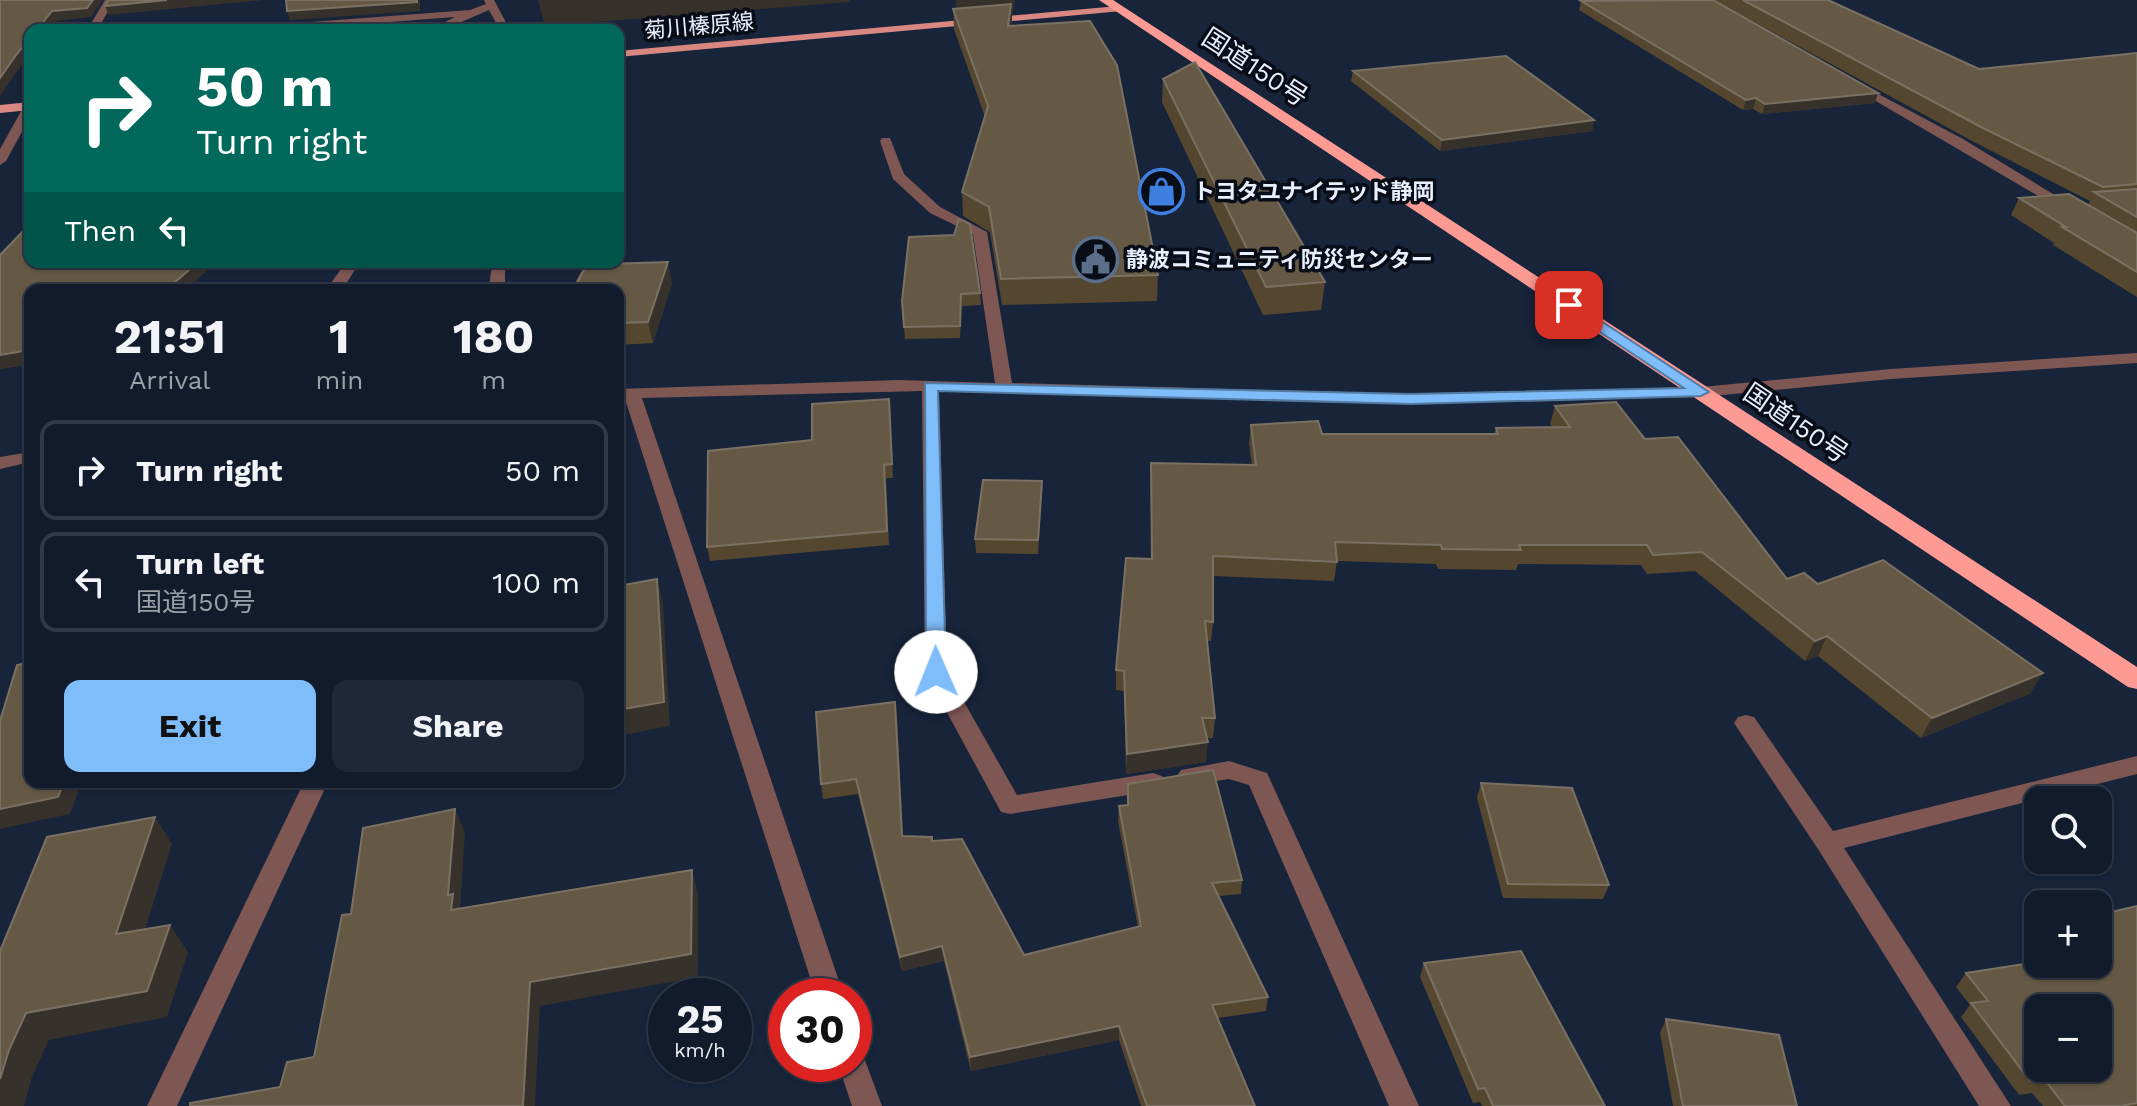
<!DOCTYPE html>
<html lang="en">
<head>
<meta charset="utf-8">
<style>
	:root { --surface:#111b2c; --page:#1e2838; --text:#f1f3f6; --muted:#9ca1a9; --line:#303948; --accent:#7fbdfa }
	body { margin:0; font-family:"Work Sans","Noto Sans JP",sans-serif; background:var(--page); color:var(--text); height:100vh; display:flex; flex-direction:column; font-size:30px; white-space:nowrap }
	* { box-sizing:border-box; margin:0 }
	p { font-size:26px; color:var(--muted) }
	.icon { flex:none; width:44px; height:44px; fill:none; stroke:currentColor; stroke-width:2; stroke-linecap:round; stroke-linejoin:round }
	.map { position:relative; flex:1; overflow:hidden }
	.panel { position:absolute; left:24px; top:284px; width:600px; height:504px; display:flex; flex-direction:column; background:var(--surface); border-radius:16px; box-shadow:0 2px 6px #0004,0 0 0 2px var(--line) }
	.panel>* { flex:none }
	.guide { position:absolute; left:24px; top:24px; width:600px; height:244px; border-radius:16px; box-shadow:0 2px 6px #0004,0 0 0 2px var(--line); background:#00695c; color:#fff; overflow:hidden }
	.buttons { position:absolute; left:2024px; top:786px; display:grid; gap:16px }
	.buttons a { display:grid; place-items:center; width:88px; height:88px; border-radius:16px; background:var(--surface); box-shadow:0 2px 6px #0004,0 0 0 2px var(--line); font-size:40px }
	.speed { position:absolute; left:648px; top:978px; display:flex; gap:16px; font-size:40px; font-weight:700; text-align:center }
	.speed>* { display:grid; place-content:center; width:104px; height:104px; border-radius:50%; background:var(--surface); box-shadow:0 2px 6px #0004,0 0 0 2px var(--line); line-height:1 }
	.speed small { font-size:20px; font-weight:400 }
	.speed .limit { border:12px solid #d22; background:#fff; color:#111 }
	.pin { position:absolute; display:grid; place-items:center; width:68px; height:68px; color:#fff; margin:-34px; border-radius:16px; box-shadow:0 4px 12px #0006 }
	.me { position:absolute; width:88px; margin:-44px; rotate:359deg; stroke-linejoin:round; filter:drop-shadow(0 0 6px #0008) }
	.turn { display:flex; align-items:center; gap:28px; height:168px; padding:0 40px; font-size:36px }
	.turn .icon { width:104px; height:104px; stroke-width:2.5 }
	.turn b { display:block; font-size:56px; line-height:68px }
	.then { display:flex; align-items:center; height:76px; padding:0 40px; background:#0003; gap:16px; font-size:30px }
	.eta { display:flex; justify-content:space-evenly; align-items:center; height:136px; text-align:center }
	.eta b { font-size:48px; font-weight:700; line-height:56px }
	.primary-button { display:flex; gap:16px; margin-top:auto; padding:16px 40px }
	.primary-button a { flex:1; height:92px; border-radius:16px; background:var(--accent); color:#111; font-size:32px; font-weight:700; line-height:92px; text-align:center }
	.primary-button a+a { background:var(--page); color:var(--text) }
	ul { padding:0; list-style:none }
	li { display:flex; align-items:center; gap:24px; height:100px; margin:0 16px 12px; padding:0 24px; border:4px solid var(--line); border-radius:16px }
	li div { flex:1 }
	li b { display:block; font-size:30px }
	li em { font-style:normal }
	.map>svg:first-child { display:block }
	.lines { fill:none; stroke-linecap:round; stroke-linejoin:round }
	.minor { fill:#7e5753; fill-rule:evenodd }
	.major { fill:#d88781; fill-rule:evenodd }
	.highway { fill:#fc9a93; fill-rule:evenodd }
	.wall { fill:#55472f }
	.shaded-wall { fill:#36312a }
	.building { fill:#655946; stroke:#7a7162; stroke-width:2; fill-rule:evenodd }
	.route { fill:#7fbdfa; stroke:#537ba2; stroke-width:2 }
	.labels { text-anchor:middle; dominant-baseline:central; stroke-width:7; stroke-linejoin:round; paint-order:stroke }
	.far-street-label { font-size:22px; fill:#e9f0fd; stroke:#080d17 }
	.far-poi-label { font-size:22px; font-weight:bold; fill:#e9f0fd; stroke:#080d17; text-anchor:start }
	.street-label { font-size:26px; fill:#e9f0fd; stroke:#080d17 }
</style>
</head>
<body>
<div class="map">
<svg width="2137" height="1106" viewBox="0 0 2137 1106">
	<rect width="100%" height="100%" fill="#17243a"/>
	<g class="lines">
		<g class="minor">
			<path d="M105,0H115L97,30H87Z"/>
			<path d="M484,0H494L510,30H500L489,10L443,30H429L455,17L285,30H238L243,27L470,10L486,4Z"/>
			<path d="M1854,81L1963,139L2076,208L2064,211L1850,86L1848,84Z"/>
			<path d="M30,102V117L6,161L0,165V149L24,106Z"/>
			<path d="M882,138H890L904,174L940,207L987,232L1012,383L1411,394L1701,387L1891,369L2137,353V363L1891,379L1701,397L1411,404L939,391L947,672L1017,795L1153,773L1162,776L1165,782L1162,788L1153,791L1010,814L1001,812L925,672L922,391L642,398L844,996H816L625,399H618V389L899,380L995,383L973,234L930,213L893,179L880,141Z"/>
			<path d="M346,262H360L342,290H326Z"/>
			<path d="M496,262H510L505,271V290H489L491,271Z"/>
			<path d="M587,262H601L587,290H571Z"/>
			<path d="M30,452V462L0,469V457Z"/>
			<path d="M1746,715L1754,717L1833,831L2137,756V774L1844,848L2011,1106H1979L1818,849L1734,723L1738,717Z"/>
			<path d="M1229,761L1267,773L1419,1106H1389L1249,785L1229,779L1189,785L1181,782L1177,776L1181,770Z"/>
			<path d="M304,782H328L177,1106H147Z"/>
			<path d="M854,1051L863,1055L882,1106H852L838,1064H854Z"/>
		</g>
		<g class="major">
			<path d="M1118,6L1122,7V11L618,57V51Z"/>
			<path d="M30,102V110L0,113V105Z"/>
		</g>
		<path class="highway" d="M1099,0H1113L2137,667V689L2128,687Z"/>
	</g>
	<g class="wall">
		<path d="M956,0L1013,12L1012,13V26L1158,275L1157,301L1002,305L990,232L963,216L962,192L985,117L954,29L953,9H957Z"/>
		<path d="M1714,0H1828L1979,69L2137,53V297L2053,245L2054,243L2011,215L2019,198L2088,205L2090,201L1974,142Z"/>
		<path d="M1581,1L1875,103L1762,114L1753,109L1743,110L1579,10Z"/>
		<path d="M1353,71L1594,120L1592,131L1440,151L1351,81Z"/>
		<path d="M1163,79L1325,282L1321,310L1263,315L1162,102Z"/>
		<path d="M909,237L980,293L981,305L962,306L960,338L905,339L902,301Z"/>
		<path d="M0,255L30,262H216L185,290H30V364L0,369Z"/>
		<path d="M606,268L672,283L653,343L618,345V290Z"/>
		<path d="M1555,406L1645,439L1787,579L1818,584L2031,693L1921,738L1818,656L1805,661L1695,571L1647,574L1641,565L1518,564L1516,570L1438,569L1436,564L1337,561L1334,581L1213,576V622L1211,641H1207L1215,718L1213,738H1207L1206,762L1126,774L1124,691L1116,690V670L1151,559V463L1252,465L1249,444L1251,425L1322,434H1494L1496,428L1552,427L1550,424Z"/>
		<path d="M890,411L893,478H886L889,545L710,561L707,547L812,440Z"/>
		<path d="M1042,494L1038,554L976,553L975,539Z"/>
		<path d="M897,716L903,836L932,841L1024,955L1138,927L1118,821L1119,806H1127L1128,784L1242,880L1241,894L1219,896L1268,997L1266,1011L1218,1018L1255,1106H1141L1119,1040L971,1071L944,961L902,971L858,794L823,799L821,784Z"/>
		<path d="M1481,783L1609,885L1603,899L1503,898L1477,798Z"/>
		<path d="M2137,906V1106H2043L2032,1093L2019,1095L1961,1017L1970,1005L1956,987L1966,973L2098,964Z"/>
		<path d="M1424,963L1605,1106H1482L1480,1102L1473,1103L1420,977Z"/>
		<path d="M1666,1019L1797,1106H1673L1660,1033Z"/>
	</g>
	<g class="shaded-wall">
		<path d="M93,0H103L91,17L57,21L49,30H37L52,11Z"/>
		<path d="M167,0H263L109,15L105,6Z"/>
		<path d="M417,0H420V11L290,20L287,11Z"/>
		<path d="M538,0H850V2L545,26Z"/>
		<path d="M956,0H1015L1013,12L1012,13V24L1009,47L957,17Z"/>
		<path d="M30,38V53L0,96V78L16,55Z"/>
		<path d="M1878,93L1875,103L1762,114L1765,104Z"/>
		<path d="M1756,98L1753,109L1743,110L1746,100Z"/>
		<path d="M1594,120L1592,131L1440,151L1442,140Z"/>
		<path d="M198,262H216L185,290H177L174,283Z"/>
		<path d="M668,262L672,283L653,343L648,322Z"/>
		<path d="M961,294L962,306L960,338V326Z"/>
		<path d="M30,350V364L0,369V355Z"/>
		<path d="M1042,481V494L1038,554V540Z"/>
		<path d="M657,579L663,603L670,726L618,736V710Z"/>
		<path d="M1827,636L1818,656L1805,661L1815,641Z"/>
		<path d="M2043,673L2031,693L1921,738L1932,718Z"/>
		<path d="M895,702L897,716L903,850L902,836Z"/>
		<path d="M1208,742L1206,762L1126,774L1127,754Z"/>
		<path d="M64,782H82L70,814L0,829V809Z"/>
		<path d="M455,809L465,832L460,910H451L448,895Z"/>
		<path d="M155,817L172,844L135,961L116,934Z"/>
		<path d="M692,870L698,894V977L540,1006L535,1106H523L530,982Z"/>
		<path d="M170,925L188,952L167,1017L49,1040L32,1077L24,1106H0V1079L9,1050L26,1013Z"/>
		<path d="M942,946L944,961L902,971L900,957Z"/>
		<path d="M1119,1026V1040L971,1071L970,1057Z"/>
	</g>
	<g class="building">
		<path d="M0,0H93L87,8L52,11L37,30H30V38L16,55L0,78Z"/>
		<path d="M109,0H167L105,6Z"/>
		<path d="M286,0H417V2L287,11Z"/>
		<path d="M1713,0L1878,93L1765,104L1756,98L1746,100L1581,1Z"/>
		<path d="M1743,0H1828L1979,69L2137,53V184L2103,187L1981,127Z"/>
		<path d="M1011,4L1008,26L1090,21L1117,65L1158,275L1001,279L989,207L962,192L988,106L953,9Z"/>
		<path d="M1506,56L1594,120L1442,140L1353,71Z"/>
		<path d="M1195,62L1325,282L1266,287L1163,79Z"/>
		<path d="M2137,189V217L2094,192Z"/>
		<path d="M2069,194L2137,233V272L2062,227H2066L2019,198Z"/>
		<path d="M959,219L970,224L980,293L961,294L960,326L904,327L902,301L909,237L954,235Z"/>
		<path d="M30,224V262H198L174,283H169L167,290H30V350L0,355V255Z"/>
		<path d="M668,262L648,322L618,323V290H574L582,273L586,268H606V264Z"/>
		<path d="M889,399L892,464L884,465L887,531L707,547L708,451L812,440V404Z"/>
		<path d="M1616,402L1645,439L1678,437L1787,579L1804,573L1818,584L1883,560L2043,673L1932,718L1827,636L1815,641L1702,552L1653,555L1647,545H1519L1521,550L1442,549L1441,545L1335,542L1337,562L1213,556V622L1205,621L1215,718H1202L1208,742L1127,754L1124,671L1116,670L1126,558L1152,559L1151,463L1256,465L1251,425L1318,421L1322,434H1498L1496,428L1570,427L1555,406Z"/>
		<path d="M983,480L1042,481L1038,540L975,539Z"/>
		<path d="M657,579L664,702L618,710V586Z"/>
		<path d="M30,662V782H64L58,797L0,809V721L17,665Z"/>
		<path d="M895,702L902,836L932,837V841L962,839L1024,955L1141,926L1119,806L1128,805V784L1213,770L1242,880L1212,883L1268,997L1212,1005L1255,1106H1147L1119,1026L970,1057L942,946L900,957L856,779L821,784L816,712Z"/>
		<path d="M1481,783L1572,788L1609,885L1508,884Z"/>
		<path d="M455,809L448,895L453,894L451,910L692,870L691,954L530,982L523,1106H190V1103L280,1087L287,1062L314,1057L342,915L351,914L363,828Z"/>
		<path d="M155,817L116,934L170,925L147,991L26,1013L9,1050L0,1079V951L47,837Z"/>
		<path d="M2137,906V1103L2120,1106H2065L2044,1079L2030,1081L1971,1003L1988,1001L1966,973L2038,962V964H2098V915ZM2038,1008H2098V1068H2038Z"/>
		<path d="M1521,951L1605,1106H1493L1485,1088L1478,1089L1424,963Z"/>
		<path d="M1666,1019L1779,1035L1797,1106H1683Z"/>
	</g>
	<path class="route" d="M1569,300L1709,392L1701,396L1411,404L938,391L946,672L936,679L926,672L925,383L1411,394L1684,388L1564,308L1562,305Z"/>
	<defs>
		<symbol id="shop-ring" viewBox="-11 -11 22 22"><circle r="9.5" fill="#080d17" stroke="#3f7fe0" stroke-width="1.5"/><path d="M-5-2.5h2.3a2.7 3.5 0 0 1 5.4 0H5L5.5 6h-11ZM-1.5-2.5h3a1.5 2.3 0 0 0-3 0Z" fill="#3f7fe0"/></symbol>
		<symbol id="civic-ring" viewBox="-11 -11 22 22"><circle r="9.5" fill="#080d17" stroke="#5c6f8a" stroke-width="1.5"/><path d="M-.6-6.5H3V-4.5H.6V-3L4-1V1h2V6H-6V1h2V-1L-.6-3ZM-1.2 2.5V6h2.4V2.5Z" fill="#5c6f8a"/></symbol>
	</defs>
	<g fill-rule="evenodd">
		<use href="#shop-ring" x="1136" y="166" width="51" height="51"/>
		<use href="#civic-ring" x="1070" y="234" width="51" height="51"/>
	</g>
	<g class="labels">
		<g class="far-street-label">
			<text transform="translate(699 26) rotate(-5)">菊川榛原線</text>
		</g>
		<g class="far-poi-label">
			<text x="1193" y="191">トヨタユナイテッド静岡</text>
			<text x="1126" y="259">静波コミュニティ防災センター</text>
		</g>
		<g class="street-label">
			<text transform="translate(1255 67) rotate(33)">国道150号</text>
			<text transform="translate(1796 423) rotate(34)">国道150号</text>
		</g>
	</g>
</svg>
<div class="buttons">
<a><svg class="icon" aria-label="search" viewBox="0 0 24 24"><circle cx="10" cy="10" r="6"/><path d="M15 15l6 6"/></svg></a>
<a>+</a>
<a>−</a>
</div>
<div class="speed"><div>25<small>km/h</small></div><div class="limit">30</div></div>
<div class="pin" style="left:1569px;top:305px;background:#d93025"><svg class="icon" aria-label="arrive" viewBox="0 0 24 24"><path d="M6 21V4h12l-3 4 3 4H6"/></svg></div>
<svg class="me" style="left:936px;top:672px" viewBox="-20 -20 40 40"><circle r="19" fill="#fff"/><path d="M0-13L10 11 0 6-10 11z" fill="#7fbdfa"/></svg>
<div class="guide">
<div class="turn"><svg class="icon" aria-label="right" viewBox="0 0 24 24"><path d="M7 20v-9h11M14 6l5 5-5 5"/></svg><div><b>50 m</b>Turn right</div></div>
<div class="then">Then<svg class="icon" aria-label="left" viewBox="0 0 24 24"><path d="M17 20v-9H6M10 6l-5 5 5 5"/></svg></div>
</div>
<section class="panel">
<div class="eta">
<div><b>21:51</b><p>Arrival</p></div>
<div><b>1</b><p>min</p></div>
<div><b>180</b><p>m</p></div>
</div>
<ul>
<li><svg class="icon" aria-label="right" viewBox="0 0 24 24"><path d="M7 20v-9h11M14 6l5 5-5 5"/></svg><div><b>Turn right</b></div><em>50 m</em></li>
<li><svg class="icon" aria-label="left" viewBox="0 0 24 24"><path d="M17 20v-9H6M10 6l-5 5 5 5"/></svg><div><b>Turn left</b><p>国道150号</p></div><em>100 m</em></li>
</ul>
<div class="primary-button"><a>Exit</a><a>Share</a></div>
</section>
</div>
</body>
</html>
